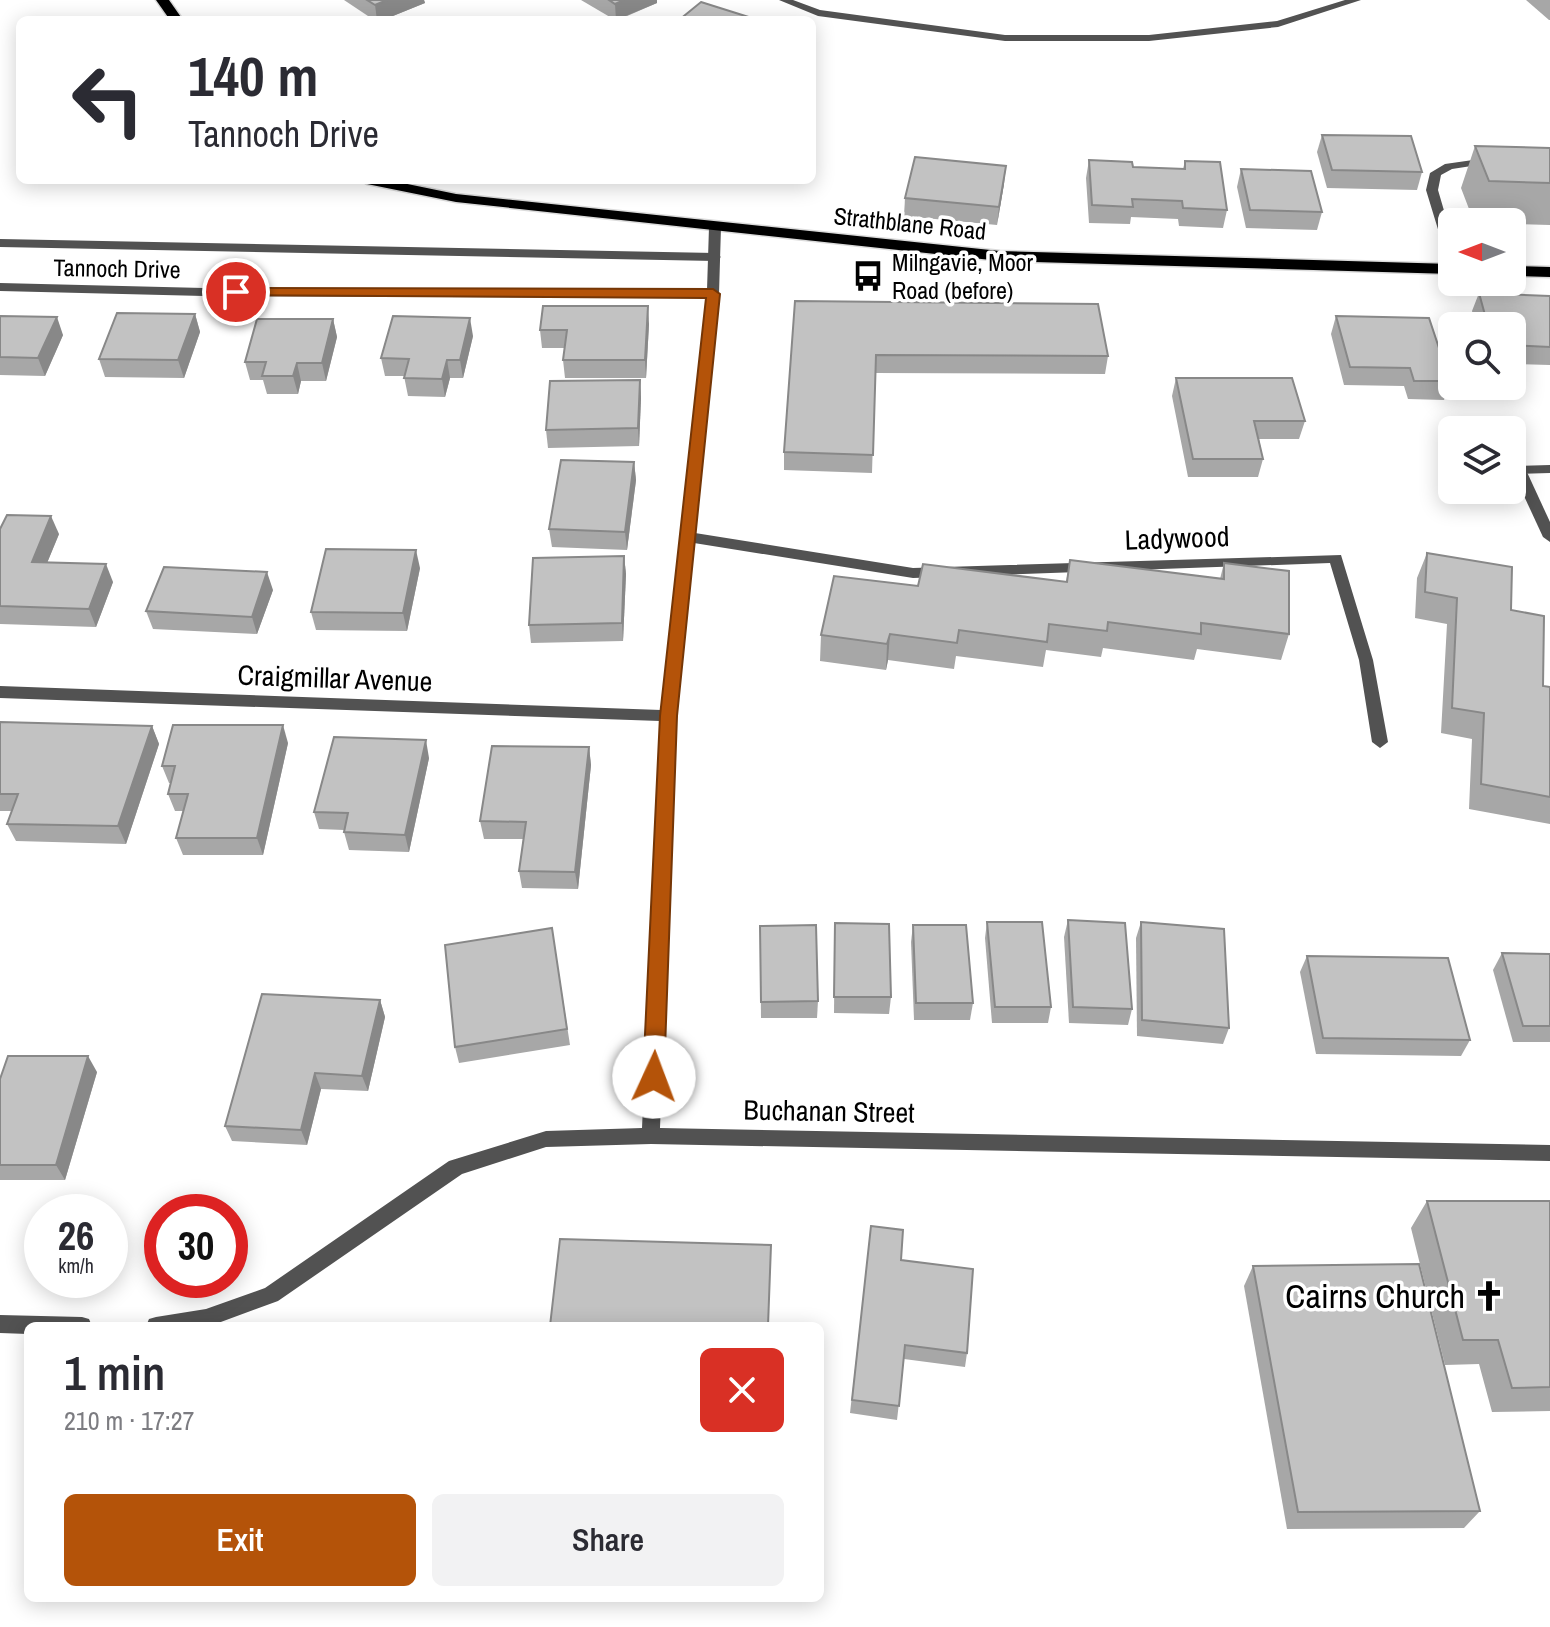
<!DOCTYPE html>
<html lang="en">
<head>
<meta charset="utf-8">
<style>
	:root { --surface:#fff; --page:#f2f2f3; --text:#2b2b33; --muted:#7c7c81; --accent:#b45309 }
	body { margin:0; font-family:"Archivo Narrow",sans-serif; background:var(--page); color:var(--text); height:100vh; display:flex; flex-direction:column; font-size:30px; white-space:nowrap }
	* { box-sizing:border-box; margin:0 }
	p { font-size:26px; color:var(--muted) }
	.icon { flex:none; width:44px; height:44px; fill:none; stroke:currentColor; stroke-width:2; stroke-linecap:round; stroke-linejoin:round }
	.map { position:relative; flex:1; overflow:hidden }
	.drawer { position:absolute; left:24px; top:1322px; width:800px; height:280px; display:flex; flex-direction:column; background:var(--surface); border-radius:12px; box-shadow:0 4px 20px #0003 }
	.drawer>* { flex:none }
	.hud { position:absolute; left:16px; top:16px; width:800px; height:168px; border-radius:12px; box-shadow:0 4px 20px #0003; background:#fff; color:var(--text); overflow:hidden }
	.needle { width:52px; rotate:270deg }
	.controls { position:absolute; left:1438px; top:208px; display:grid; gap:16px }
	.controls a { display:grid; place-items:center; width:88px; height:88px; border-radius:12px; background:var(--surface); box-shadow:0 4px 20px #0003; font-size:40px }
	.speed { position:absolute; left:24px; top:1194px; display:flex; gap:16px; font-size:40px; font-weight:700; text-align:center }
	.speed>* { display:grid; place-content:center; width:104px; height:104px; border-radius:50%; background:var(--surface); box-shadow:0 4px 20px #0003; line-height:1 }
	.speed small { font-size:20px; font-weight:400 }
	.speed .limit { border:12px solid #d22; background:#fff; color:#111 }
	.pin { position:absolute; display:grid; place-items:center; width:68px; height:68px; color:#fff; margin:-34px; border:4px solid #fff; border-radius:50%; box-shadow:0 2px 8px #0007 }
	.me { position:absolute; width:88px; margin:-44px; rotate:2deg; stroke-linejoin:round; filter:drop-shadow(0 0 6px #0008) }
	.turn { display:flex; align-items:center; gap:28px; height:168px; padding:0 40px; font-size:36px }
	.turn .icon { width:104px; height:104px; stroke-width:2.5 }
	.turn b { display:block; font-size:56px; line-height:68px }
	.round { display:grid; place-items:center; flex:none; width:84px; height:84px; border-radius:12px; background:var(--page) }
	.head { display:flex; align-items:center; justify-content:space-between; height:136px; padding:0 40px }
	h1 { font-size:48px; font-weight:600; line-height:60px }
	.primary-button { display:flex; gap:16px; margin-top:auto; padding:16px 40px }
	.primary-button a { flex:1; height:92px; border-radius:12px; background:var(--accent); color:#fff; font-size:32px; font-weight:600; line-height:92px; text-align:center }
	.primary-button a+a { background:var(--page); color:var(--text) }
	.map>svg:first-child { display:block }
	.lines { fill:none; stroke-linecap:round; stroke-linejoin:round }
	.primary-casing { stroke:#dbdbdb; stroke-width:3 }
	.lane { fill:#525252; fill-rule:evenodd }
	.street { fill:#525252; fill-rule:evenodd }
	.primary { fill:#000; fill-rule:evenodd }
	.wall { fill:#a7a7a7 }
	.shaded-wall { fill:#888 }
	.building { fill:#c2c2c2; stroke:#888; stroke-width:2 }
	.route { fill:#b45309; stroke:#753606; stroke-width:2 }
	.labels { text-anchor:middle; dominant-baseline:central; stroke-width:7; stroke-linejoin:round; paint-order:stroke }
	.far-street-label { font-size:24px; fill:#000; stroke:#fff }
	.far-poi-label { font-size:24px; fill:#000; stroke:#fff; text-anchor:start }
	.street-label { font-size:28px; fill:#000; stroke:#fff }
	.near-poi-label { font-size:34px; fill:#000; stroke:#fff; text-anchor:end }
</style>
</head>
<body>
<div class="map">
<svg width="1550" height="1627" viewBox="0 0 1550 1627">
	<rect width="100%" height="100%" fill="#fff"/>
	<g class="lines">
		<defs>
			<g id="primary">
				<path d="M156,0H169L183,20H170Z"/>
				<path d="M360,180H388L456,194L1000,251L1452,264V274L1000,261L456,202L367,184Z"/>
				<path d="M1512,266L1550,267V277L1512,276Z"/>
			</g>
		</defs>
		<use href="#primary" class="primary-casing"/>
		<g class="lane">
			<path d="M1487,158L1491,159V163L1452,169L1441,175L1438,190L1452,238V263L1448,262L1426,190L1430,173L1445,164Z"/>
			<path d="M0,239L715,253L721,257L715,261L0,247Z"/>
			<path d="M1550,465V473L1519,474L1512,470L1519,466Z"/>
		</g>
		<g class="street">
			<path d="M779,0H793L820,10L1005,35H1149L1277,21L1345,0H1361L1278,27L1149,41H1005L818,16Z"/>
			<path d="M715,223L721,227L719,294L695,533L913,568L1341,555L1373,660L1388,742L1380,748L1372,742L1359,660L1330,563L913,578L694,543L676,716L660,1128L1550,1145V1161L651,1144L546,1147L462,1174L278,1301L210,1326H146L149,1319L156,1317L206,1309L265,1288L449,1161L546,1131L642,1128L660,721L0,698V686L661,710L706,298L204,296L0,291V283L204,288L707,290L709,227Z"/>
			<path d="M1519,466L1526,470L1550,522V542L1543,537L1512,470Z"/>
			<path d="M0,1315L82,1317L89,1319L92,1326H28V1334L0,1333Z"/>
		</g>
		<use href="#primary" class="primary"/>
	</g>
	<g class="wall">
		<path d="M344,0H424L425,3L383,20H374Z"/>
		<path d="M581,0H657V3L618,20H615Z"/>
		<path d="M1526,0H1550V20H1549Z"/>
		<path d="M1322,135L1422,172L1417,190L1327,188L1317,152Z"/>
		<path d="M1475,146L1550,148V225L1512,224V222H1474L1461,188Z"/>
		<path d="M1089,160L1133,167L1183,169L1185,161L1227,210L1223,228L1179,226L1178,219L1131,217L1130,224L1089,223L1086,178Z"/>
		<path d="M1241,169L1322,212L1317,230L1246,228L1237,187Z"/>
		<path d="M1004,184L997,225L904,216L905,198Z"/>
		<path d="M1479,293L1550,296V365L1512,364V326H1476L1472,311Z"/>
		<path d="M795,301L1108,356L1105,374L875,373L872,473L784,470V452Z"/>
		<path d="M195,314L200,332L184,378L105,377L99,359Z"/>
		<path d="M0,316L63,335L45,376L0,375Z"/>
		<path d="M1336,316L1450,381L1444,400L1408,399L1404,386L1344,385L1331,334Z"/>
		<path d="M333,319L337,337L326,381H301L298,394H267L263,380H250L245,362Z"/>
		<path d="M649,324L646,378H565L563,360L565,348H542L540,330Z"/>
		<path d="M473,336L463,378H450L445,397L408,396L404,376H385L381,358Z"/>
		<path d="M1176,378L1305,421L1299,439H1259L1263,459L1258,477H1188L1172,396Z"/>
		<path d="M640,380L641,398L639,446L548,448L546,430Z"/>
		<path d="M634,462L636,480L627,550L552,547L549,529Z"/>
		<path d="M0,529L59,534L47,563L113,582L96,627L0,624Z"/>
		<path d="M1427,553L1511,610L1543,686L1550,687V824L1469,809L1472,739L1441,733L1447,624L1415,618L1417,578Z"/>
		<path d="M624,556L626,574L623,641L531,643L529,625Z"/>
		<path d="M1070,560L1220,579L1224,563L1289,634L1281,660L1197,649L1194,660L1103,648L1101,657L1046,650L1043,667L956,656L954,669L888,660L886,670L820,661L821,635L918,586L1066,582Z"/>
		<path d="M420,568L407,631L316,630L311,612Z"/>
		<path d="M273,590L257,634L153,629L146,611Z"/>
		<path d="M0,722L152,726L159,744L126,844L16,841L7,824L12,811H0Z"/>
		<path d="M288,743L263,855H183L176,838L183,811H175L168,794L171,783H169L162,766Z"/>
		<path d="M589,747L591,765L578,889L522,888L519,871L523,839H484L480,821Z"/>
		<path d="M429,758L409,852L349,850L344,832V830L319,829L314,812Z"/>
		<path d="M1068,920L1132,1009L1128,1025L1069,1023L1064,937Z"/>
		<path d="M987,922L1051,1007L1048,1023H992L985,938Z"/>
		<path d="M1141,922L1229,1028L1223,1044L1137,1036L1136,938Z"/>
		<path d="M835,923L891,997L889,1014L834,1013Z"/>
		<path d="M913,925L973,1003L970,1020H914L911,942Z"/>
		<path d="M760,926L818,1001L817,1018H761Z"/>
		<path d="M552,928L570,1045L459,1063L455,1047Z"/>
		<path d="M1502,953L1550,954V1042H1513L1493,970Z"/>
		<path d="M1307,956L1470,1040L1461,1056L1316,1054L1300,972Z"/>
		<path d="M380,1000L385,1017L368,1091L321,1089L307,1145L232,1141L225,1126Z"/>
		<path d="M97,1072L65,1180H0V1079Z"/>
		<path d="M1427,1201H1550V1411L1492,1412L1479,1364L1445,1365L1411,1228Z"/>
		<path d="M871,1226L901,1260L967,1353L965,1367L904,1359L897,1420L850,1413Z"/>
		<path d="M1253,1266L1480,1511L1464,1528L1287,1529L1244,1286Z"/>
	</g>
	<g class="shaded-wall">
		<path d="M387,0H424L425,3L383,20H377L375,5Z"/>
		<path d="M624,0H657V3L616,20L615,4Z"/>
		<path d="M1006,166L1004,184L997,225L999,207Z"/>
		<path d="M648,306L649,324L646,378L645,360Z"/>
		<path d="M195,314L200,332L184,378L178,360Z"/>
		<path d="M57,317L63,335L45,376L38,358Z"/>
		<path d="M470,318L473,336L463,378L460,360Z"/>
		<path d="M333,319L337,337L326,381L322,363Z"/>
		<path d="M447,360L450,378L445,397L442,379Z"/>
		<path d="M297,363L301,381L298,394L293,376Z"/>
		<path d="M640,380L641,398L639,446L638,428Z"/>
		<path d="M634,462L636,480L627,550L625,532Z"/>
		<path d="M51,516L59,534L40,580L32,562Z"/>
		<path d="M416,550L420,568L407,631L403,613Z"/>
		<path d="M624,556L626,574L623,641L622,623Z"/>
		<path d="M106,564L113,582L96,627L89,609Z"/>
		<path d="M267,572L273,590L257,634L252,617Z"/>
		<path d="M890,634L888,660L886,670L887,644Z"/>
		<path d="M283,725L288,743L263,855L257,838Z"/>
		<path d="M152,726L159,744L126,844L118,826Z"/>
		<path d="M426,740L429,758L409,852L405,835Z"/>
		<path d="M589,747L591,765L578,889L575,872Z"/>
		<path d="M380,1000L385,1017L368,1091L362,1076Z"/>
		<path d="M88,1056L97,1072L65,1180L56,1165Z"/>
		<path d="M315,1073L321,1089L307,1145L301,1130Z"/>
	</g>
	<g class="building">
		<path d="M367,0H387L375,5Z"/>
		<path d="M609,0H624L615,4Z"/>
		<path d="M701,2L755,19L753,20H679Z"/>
		<path d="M1322,135L1411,136L1422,172L1332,170Z"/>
		<path d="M1475,146L1550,148V183L1489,181Z"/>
		<path d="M915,157L1006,166L999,207L905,198Z"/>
		<path d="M1089,160L1132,162L1133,167L1185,169V161L1220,162L1227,210L1183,208L1182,201L1132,199L1133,207L1092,205Z"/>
		<path d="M1241,169L1311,171L1322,212L1250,210Z"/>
		<path d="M1479,293L1550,296V347L1512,345V326H1488Z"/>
		<path d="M795,301L1098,304L1108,356L876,355L873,455L784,452Z"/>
		<path d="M543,306H648L645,360H563L567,330H540Z"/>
		<path d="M117,313L195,314L178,360L99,359Z"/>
		<path d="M0,316L57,317L38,358L0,357Z"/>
		<path d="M393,316L470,318L460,360H447L442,379L404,378L409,359L381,358Z"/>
		<path d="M1336,316L1429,318L1450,381H1414L1410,368L1350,367Z"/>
		<path d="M257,319H333L322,363H297L293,376H262L266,362H245Z"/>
		<path d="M1176,378H1292L1305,421H1254L1263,459H1193Z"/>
		<path d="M640,380L638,428L546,430L550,381Z"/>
		<path d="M561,460L634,462L625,532L549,529Z"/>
		<path d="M7,515L51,516L32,562L106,564L89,609L0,606V529Z"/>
		<path d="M326,549L416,550L403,613L311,612Z"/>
		<path d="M1427,553L1512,567L1511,610L1544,616L1543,686L1550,687V797L1481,784L1484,713L1452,708L1457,598L1425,592Z"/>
		<path d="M624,556L622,623L529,625L533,558Z"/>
		<path d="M1070,560L1224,579V563L1289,571V634L1201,623V634L1108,622L1107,631L1049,624L1047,642L959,630L957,643L890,634L887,644L821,635L834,576L918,586L923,564L1067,582Z"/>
		<path d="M164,567L267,572L252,617L146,611Z"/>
		<path d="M0,722L152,726L118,826L7,824L18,794H0Z"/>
		<path d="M173,725H283L257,838H176L188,794H168L175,766H162Z"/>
		<path d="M334,737L426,740L405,835L344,832L348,813L314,812Z"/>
		<path d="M492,746L589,747L575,872L519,871L526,822L480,821Z"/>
		<path d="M1068,920L1125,923L1132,1009L1073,1007Z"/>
		<path d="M987,922H1042L1051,1007H995Z"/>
		<path d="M1141,922L1224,929L1229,1028L1142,1020Z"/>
		<path d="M835,923L889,924L891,997H834Z"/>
		<path d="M816,925L818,1001L761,1002L760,926Z"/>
		<path d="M913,925H966L973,1003H916Z"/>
		<path d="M552,928L567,1029L455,1047L445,945Z"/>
		<path d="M1502,953L1550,954V1026H1523Z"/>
		<path d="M1307,956L1448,958L1470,1040L1323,1038Z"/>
		<path d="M262,994L380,1000L362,1076L315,1073L301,1130L225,1126Z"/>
		<path d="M8,1056H88L56,1165H0V1079Z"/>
		<path d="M1427,1201H1550V1387L1512,1388L1498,1340H1463Z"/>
		<path d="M871,1226L903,1230L901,1260L973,1269L967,1353L905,1345L899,1406L852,1400Z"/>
		<path d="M560,1239L771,1245L768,1326H550Z"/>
		<path d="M1419,1264L1480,1511L1298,1512L1253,1266Z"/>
	</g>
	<path class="route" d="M236,288L713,289L720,294L677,716L664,1077L661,1083L654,1086L646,1083L643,1077L660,716L706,298L231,295L229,292Z"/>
	<defs>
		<symbol id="bus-bare" viewBox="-9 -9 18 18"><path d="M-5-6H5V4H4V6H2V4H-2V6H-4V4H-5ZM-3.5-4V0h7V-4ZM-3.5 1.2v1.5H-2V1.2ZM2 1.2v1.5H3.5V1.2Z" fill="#000" stroke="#fff" stroke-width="2.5" paint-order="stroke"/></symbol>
		<symbol id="church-bare" viewBox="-9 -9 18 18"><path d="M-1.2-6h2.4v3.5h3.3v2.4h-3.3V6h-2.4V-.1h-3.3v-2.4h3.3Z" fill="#000" stroke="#fff" stroke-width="2.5" paint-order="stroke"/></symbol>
	</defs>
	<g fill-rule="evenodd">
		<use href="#bus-bare" x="846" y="254" width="44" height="44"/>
		<use href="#church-bare" x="1467" y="1274" width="44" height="44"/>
	</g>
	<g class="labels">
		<g class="far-street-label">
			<text transform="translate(910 223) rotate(6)">Strathblane Road</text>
			<text transform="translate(117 268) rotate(1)">Tannoch Drive</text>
		</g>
		<g class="far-poi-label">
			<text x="892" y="262">Milngavie, Moor<tspan x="892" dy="28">Road (before)</tspan></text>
		</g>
		<g class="street-label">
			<text transform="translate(1177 538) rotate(-2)">Ladywood</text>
			<text transform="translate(335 678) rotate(2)">Craigmillar Avenue</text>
			<text transform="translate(829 1111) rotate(1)">Buchanan Street</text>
		</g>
		<g class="near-poi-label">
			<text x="1465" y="1296">Cairns Church</text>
		</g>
	</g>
</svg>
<div class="controls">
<a><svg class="needle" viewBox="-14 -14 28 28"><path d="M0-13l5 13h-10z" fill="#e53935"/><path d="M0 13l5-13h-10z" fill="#7c7c81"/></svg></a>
<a><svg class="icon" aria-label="search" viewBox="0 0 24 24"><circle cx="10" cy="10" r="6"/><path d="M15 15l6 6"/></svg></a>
<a><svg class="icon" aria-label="layers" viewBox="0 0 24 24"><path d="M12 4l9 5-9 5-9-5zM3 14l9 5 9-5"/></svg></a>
</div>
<div class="speed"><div>26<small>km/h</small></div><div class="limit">30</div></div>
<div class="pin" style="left:236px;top:292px;background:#d93025"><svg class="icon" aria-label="arrive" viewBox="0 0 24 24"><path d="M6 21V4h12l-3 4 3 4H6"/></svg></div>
<svg class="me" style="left:654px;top:1077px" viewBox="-20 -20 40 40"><circle r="19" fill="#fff"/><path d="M0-13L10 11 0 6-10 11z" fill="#b45309"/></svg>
<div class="hud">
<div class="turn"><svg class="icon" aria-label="left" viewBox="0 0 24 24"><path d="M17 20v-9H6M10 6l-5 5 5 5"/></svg><div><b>140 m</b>Tannoch Drive</div></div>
</div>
<section class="drawer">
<div class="head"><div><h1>1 min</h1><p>210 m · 17:27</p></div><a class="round" style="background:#d93025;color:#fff"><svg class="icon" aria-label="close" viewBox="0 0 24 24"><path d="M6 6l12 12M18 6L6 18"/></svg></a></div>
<div class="primary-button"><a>Exit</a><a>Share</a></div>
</section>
</div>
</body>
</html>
